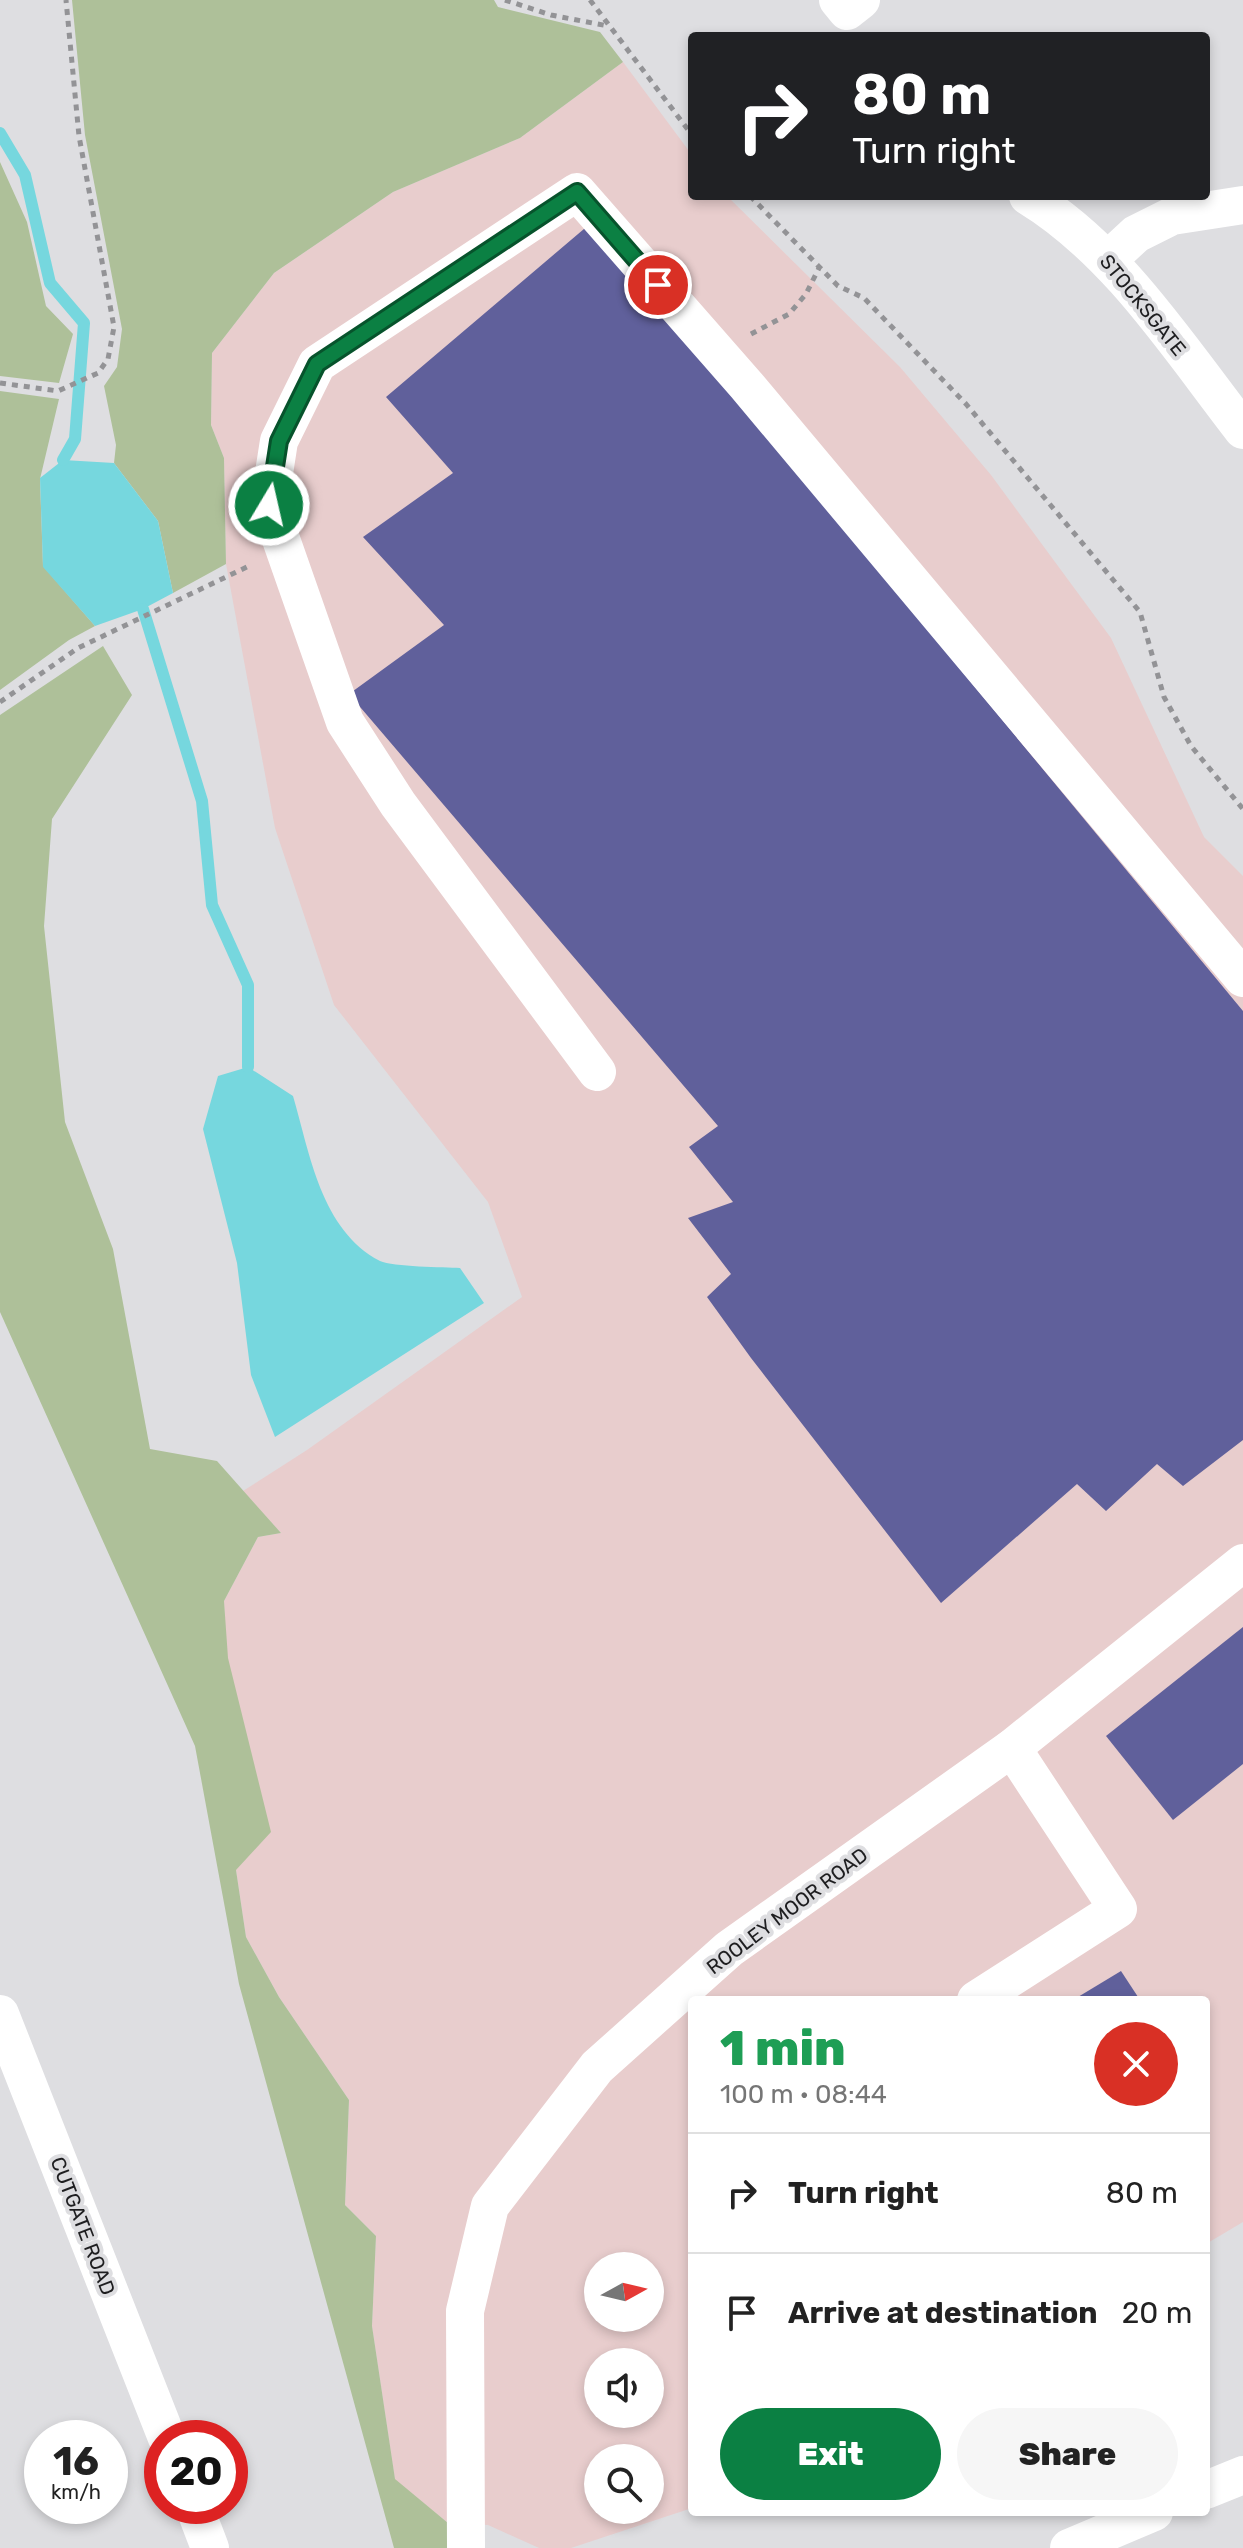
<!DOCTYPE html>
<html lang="en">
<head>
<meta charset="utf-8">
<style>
	:root { --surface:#fff; --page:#f6f6f6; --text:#222; --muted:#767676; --line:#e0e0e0; --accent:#0b8043 }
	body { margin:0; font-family:Rubik,sans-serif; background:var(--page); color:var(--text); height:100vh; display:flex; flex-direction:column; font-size:30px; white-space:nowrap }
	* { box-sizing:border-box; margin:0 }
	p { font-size:26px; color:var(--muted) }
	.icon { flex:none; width:44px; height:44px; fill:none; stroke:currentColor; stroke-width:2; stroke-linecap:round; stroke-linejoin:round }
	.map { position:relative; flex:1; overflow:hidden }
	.drawer { position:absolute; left:688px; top:1996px; width:522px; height:520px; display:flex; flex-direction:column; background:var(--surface); border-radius:8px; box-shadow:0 4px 12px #0003 }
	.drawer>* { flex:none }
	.top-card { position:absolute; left:688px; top:32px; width:522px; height:168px; border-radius:8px; box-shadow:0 4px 12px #0003; background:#202124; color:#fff; overflow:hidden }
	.needle { width:52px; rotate:82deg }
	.buttons { position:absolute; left:584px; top:2252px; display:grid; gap:16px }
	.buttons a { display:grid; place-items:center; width:80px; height:80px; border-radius:50%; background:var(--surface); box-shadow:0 4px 12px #0003; font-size:40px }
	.speed { position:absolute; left:24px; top:2420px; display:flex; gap:16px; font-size:40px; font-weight:700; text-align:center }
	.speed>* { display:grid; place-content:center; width:104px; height:104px; border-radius:50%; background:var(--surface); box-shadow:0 4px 12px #0003; line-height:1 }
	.speed small { font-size:20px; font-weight:400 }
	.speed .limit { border:12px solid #d22; background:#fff; color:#111 }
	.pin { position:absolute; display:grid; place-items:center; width:68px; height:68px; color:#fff; margin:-34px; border:4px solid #fff; border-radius:50%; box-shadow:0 2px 8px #0007 }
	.me { position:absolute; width:88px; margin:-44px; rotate:9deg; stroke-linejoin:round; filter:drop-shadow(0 0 6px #0008) }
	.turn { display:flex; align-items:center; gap:28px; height:168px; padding:0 32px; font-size:36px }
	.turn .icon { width:104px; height:104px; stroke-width:2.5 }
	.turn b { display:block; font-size:56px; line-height:68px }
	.round { display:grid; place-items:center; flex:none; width:84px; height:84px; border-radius:42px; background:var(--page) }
	.head { display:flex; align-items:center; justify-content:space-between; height:136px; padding:0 32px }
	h1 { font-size:48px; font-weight:800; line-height:60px; color:#1e9e55 }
	.cta { display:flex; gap:16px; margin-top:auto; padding:16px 32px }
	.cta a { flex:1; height:92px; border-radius:48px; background:var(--accent); color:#fff; font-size:32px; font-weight:800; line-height:92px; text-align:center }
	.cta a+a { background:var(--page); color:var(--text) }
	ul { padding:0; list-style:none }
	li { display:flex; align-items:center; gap:24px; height:120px; padding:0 32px; border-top:2px solid var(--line) }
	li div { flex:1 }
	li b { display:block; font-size:30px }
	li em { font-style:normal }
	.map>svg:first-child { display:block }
	.industrial { fill:#e8cdcd; fill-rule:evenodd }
	.green { fill:#aec099 }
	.water { fill:#76d7de }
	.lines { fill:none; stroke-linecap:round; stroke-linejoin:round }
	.stream { stroke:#76d7de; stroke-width:12 }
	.building { fill:#60609b }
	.path { stroke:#939396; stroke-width:5; stroke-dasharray:6 6; stroke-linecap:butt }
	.minor { stroke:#fff; stroke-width:38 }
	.route-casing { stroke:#07532c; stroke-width:20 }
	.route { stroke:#0b8043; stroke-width:14 }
	.labels { text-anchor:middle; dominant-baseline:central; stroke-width:8; stroke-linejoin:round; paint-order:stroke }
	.street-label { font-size:20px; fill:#1e1e20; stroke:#dedee1 }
</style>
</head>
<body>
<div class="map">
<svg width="1243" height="2548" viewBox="0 0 1243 2548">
	<rect width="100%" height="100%" fill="#dedee1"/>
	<path class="industrial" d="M623,62L692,155V196H727L900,367L991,475L1111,638L1204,837L1243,876V2222L1206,2244V2000H692V2508L571,2548H539L488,2525L448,2523L395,2480L372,2326L376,2236L345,2205L349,2100L279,1997L246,1937L236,1870L224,1601L258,1537L281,1533L243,1491L307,1450L522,1297L488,1202L334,1005L275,828L226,564L224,458L211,425L212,353L274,273L393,192L520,138ZM598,2266H650V2318H598ZM598,2362H650V2414H598ZM598,2458H650V2510H598Z"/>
	<g class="green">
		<path d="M72,0H494L498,7L600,32L623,62L520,138L393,192L274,273L212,353L211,425L224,458L226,564L173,593L158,521L114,463L116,445L104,386L117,367L122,329L85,135Z"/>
		<path d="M0,162L27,222L46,306L73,334L59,383L0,376Z"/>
		<path d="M0,391L59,399L40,479L43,566L95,626L69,640L0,690Z"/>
		<path d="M103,646L132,695L52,819L44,926L65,1122L113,1249L150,1449L217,1461L281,1533L258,1537L224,1601L228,1658L271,1832L236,1870L246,1937L279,1997L349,2100L345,2205L376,2236L372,2326L395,2479L448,2523V2548H394L239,1984L195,1746L0,1312V715Z"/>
	</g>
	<g class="water">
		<path d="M63,460L114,463L158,521L173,593L143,609L95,626L43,567L40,478Z"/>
		<path d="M248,1067L293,1096C310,1154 321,1230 380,1261C393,1267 444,1267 460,1268L484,1303L275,1437L251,1375L237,1263L203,1129L218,1076Z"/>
	</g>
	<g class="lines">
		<g class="stream">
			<path d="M0,133L25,175L50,283L84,323L75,439L63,460"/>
			<path d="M143,609L202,801L212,905L248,985V1067"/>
		</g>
	</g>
	<g class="building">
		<path d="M591,223L1243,1011V1440L1183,1486L1157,1464L1106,1511L1077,1484L941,1603L751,1358L707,1297L731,1274L688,1218L733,1202L689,1147L718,1126L349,694L444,625L363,537L453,473L386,397Z"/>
		<path d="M1243,1627V1764L1173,1820L1106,1736Z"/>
		<path d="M1121,1971L1140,2000H1073Z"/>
	</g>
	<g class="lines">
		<g class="path">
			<path d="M505,0L551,15L608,26"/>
			<path d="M590,0L692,135"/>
			<path d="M750,196L838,286L864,298L966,404L1140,612L1164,697L1191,746L1243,809"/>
			<path d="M751,334L789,314L806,294L819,268"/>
			<path d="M0,383L58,391L98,373L108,359L114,327L79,136L66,0"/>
			<path d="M0,702L78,648L251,565"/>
		</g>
		<g class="minor">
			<path d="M838,0L847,11L861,0"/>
			<path d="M1028,196C1118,251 1179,348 1243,430"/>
			<path d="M1109,259L1136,234L1172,216L1243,205"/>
			<path d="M597,1072L398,804L345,722L269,505L279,441L317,364L577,192L747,386L1243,978"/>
			<path d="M976,2000L1118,1909L1012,1748"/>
			<path d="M0,2014L167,2438"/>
			<path d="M1206,2490L1243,2475"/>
			<path d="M194,2506L210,2548"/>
			<path d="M466,2548L465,2311L490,2206L597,2067L729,1949L1012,1748L1243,1563"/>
			<path d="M1069,2548L1154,2512"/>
		</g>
	</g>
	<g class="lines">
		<defs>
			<path id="route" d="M269,505L279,441L317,364L577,192L658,285"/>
		</defs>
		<use href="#route" class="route-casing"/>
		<use href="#route" class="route"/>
	</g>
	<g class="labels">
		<g class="street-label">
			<text transform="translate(1143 305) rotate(51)">STOCKSGATE</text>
			<text transform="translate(787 1911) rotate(-37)">ROOLEY MOOR ROAD</text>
			<text transform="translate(83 2226) rotate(69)">CUTGATE ROAD</text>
		</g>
	</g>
</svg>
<div class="buttons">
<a><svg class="needle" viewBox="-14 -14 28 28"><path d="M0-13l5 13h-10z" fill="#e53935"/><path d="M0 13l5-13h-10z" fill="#767676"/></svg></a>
<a><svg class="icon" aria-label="sound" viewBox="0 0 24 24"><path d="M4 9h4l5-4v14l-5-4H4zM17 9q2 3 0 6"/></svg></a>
<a><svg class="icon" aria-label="search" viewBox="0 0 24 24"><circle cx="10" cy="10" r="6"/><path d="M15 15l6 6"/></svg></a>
</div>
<div class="speed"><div>16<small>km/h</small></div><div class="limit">20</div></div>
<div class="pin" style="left:658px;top:285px;background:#d93025"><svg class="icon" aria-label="arrive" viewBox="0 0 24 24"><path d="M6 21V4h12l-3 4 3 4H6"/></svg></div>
<svg class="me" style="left:269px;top:505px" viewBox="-20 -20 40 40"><circle r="17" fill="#0b8043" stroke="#fff" stroke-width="3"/><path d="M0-11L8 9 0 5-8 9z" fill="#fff"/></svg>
<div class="top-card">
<div class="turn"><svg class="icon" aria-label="right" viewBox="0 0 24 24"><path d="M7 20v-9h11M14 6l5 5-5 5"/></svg><div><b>80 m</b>Turn right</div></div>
</div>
<section class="drawer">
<div class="head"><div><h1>1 min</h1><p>100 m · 08:44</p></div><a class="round" style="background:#d93025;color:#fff"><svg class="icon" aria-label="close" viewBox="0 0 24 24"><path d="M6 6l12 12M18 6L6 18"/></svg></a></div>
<ul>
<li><svg class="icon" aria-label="right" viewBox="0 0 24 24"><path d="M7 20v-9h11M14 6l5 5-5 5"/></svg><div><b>Turn right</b></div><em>80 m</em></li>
<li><svg class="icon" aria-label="arrive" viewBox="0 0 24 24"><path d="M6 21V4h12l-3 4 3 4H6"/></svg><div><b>Arrive at destination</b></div><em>20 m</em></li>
</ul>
<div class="cta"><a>Exit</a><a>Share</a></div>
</section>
</div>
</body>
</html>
